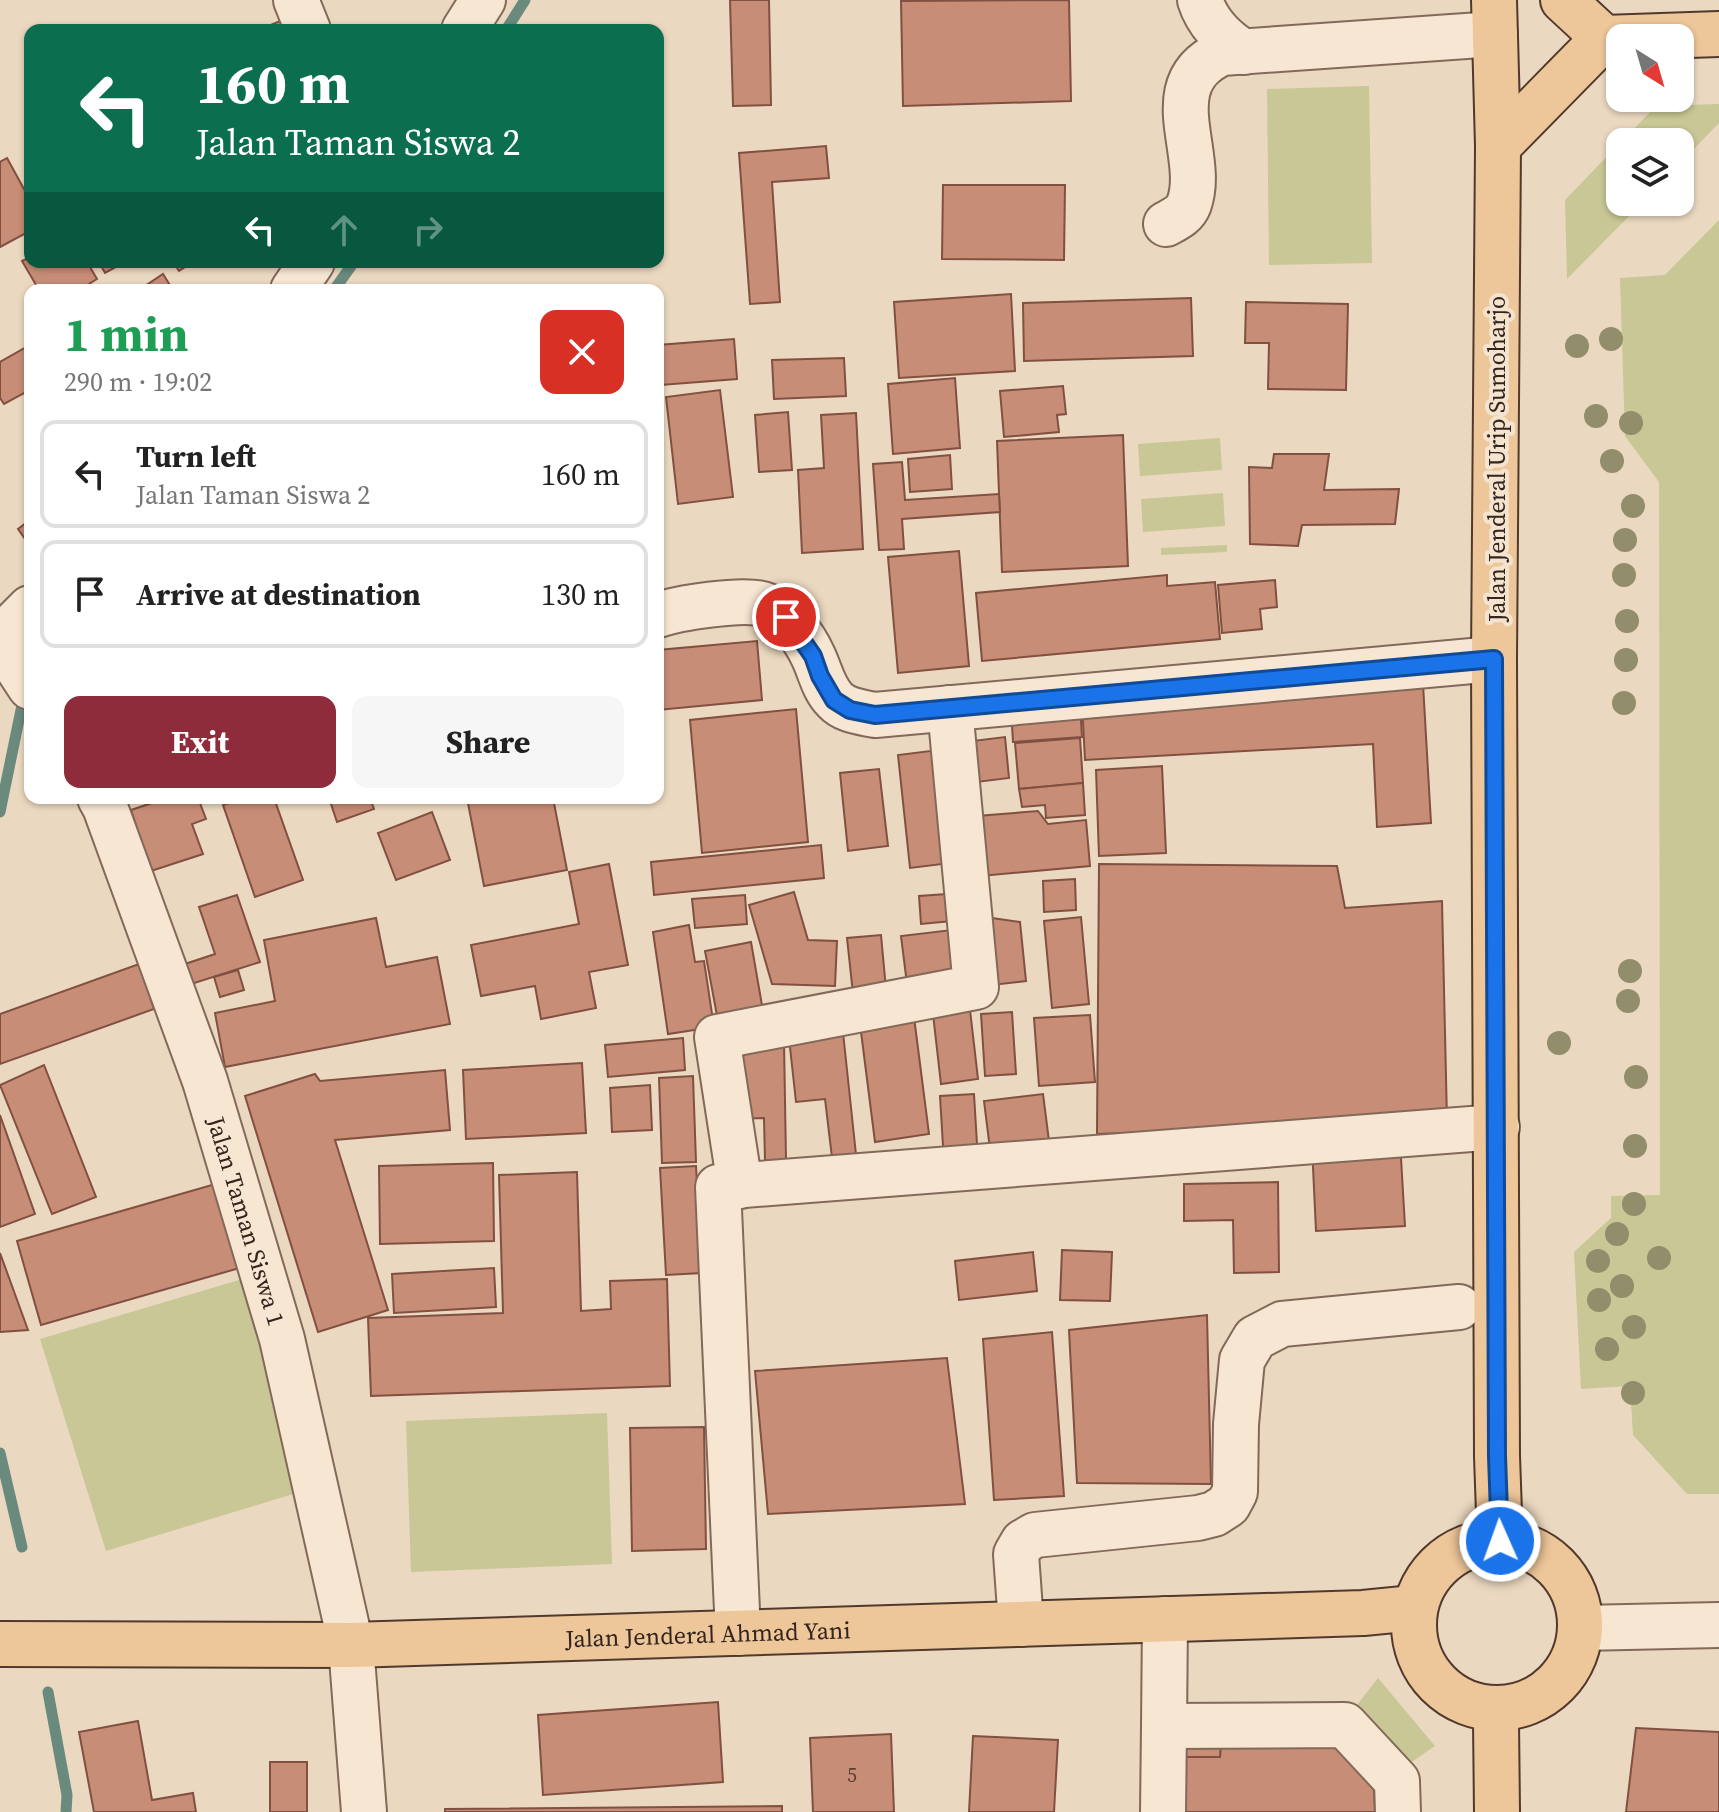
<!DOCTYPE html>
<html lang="en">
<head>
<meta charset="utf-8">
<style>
	:root { --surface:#fff; --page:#f6f6f6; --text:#222; --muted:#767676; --line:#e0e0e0; --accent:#8f2c3c }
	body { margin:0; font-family:"Source Serif 4",serif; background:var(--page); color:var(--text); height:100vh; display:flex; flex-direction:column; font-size:30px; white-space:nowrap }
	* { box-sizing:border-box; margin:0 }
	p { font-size:26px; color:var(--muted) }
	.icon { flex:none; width:44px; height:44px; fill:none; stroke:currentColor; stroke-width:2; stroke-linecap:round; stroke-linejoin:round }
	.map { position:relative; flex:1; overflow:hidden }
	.drawer { position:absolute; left:24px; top:284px; width:640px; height:520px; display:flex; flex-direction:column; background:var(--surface); border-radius:16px; box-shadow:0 2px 6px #0004 }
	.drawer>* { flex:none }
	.guide { position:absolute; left:24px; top:24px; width:640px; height:244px; border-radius:16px; box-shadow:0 2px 6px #0004; background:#0b6e4f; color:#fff; overflow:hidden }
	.needle { width:52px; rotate:143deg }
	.buttons { position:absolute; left:1606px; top:24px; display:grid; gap:16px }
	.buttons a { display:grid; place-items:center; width:88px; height:88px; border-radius:16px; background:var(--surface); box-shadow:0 2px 6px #0004; font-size:40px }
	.pin { position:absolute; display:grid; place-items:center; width:68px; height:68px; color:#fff; margin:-34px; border:4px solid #fff; border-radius:50%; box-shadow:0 2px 8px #0007 }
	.me { position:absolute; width:88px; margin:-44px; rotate:358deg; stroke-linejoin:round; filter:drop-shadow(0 0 6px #0008) }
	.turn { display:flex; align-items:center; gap:28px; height:168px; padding:0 40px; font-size:36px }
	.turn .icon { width:104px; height:104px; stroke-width:2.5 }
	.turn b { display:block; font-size:56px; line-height:68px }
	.lanes { display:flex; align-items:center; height:76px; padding:0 40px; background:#0003; justify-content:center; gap:40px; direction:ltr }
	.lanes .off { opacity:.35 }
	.round { display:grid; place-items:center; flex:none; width:84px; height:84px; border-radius:16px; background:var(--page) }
	.summary { display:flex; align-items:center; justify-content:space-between; height:136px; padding:0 40px }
	h1 { font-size:48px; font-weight:700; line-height:60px; color:#1e9e55 }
	.action { display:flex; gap:16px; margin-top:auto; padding:16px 40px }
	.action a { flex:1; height:92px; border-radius:16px; background:var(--accent); color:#fff; font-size:32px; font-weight:700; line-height:92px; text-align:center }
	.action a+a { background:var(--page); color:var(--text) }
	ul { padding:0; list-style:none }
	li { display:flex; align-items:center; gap:24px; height:108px; margin:0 16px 12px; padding:0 24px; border:4px solid var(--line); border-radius:16px }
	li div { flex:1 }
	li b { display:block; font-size:30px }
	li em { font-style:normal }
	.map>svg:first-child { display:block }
	.green { fill:#c8c795 }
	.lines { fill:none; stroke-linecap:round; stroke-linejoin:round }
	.stream { stroke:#6b8a7e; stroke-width:11 }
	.building { fill:#c88d77; stroke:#815040; stroke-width:2 }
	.minor-casing { stroke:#836959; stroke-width:48 }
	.major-casing { stroke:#51392d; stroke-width:48 }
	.minor { stroke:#f7e6d2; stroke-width:44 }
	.major { stroke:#edc699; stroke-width:44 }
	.tree { fill:#928d6a }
	.route-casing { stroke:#114b97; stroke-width:20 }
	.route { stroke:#1a73e8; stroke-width:14 }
	.labels { text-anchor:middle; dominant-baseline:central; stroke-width:8; stroke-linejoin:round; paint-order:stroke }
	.number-label { font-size:20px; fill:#583e34 }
	.street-label { font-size:24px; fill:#33241d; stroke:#f3e3cf }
</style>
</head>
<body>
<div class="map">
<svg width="1719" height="1812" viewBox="0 0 1719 1812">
	<rect width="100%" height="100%" fill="#ebd8c0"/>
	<g class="green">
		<path d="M1369,86L1372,263L1269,265L1267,89Z"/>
		<path d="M1719,104V123L1680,163V142H1621L1656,106Z"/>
		<path d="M1620,143V202H1643L1567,279L1565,200Z"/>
		<path d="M1719,220V1494H1687L1633,1435L1630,1386L1581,1389L1574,1252L1611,1218V1196L1660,1195L1659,482L1625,436L1620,278L1665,275Z"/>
		<path d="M1220,438L1222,470L1140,476L1138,444Z"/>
		<path d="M1223,493L1225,526L1143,532L1141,499Z"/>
		<path d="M1227,545V552L1161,555V548Z"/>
		<path d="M256,1275L303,1491L106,1551L40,1339Z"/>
		<path d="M607,1413L612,1564L411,1572L406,1421Z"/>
		<path d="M1378,1678L1435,1746L1397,1772L1343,1723Z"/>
	</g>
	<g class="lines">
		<g class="stream">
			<path d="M506,30L525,0"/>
			<path d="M334,290L354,262"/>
			<path d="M0,812L22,705"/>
			<path d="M0,1453L22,1547"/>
			<path d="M48,1692L67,1795L66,1812"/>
		</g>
	</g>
	<g class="building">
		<path d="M730,0H769L771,105L733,106Z"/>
		<path d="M1069,0L1071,101L903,106L901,1Z"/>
		<path d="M280,21L284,30H259Z"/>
		<path d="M826,146L829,178L772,182L780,302L750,304L739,153Z"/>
		<path d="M7,158L30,200V231L0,247V162Z"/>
		<path d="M943,185H1065L1064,260L942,259Z"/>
		<path d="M30,257V262H87L97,279L79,290H39L22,261Z"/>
		<path d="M99,262H125L105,273Z"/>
		<path d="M173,262H193L179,271Z"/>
		<path d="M163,274L173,290H139Z"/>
		<path d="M1011,294L1015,371L899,378L894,302Z"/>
		<path d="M1191,298L1193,356L1024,361L1023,303Z"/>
		<path d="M1246,302L1348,304L1346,390L1268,389L1269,343H1245Z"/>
		<path d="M734,339L737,379L661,385L658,345Z"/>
		<path d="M30,345V390L4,404L0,398V362Z"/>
		<path d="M844,358L846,396L774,399L772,360Z"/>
		<path d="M955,378L960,448L893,454L888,384Z"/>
		<path d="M1063,386L1066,414L1057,415L1059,432L1004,437L1000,391Z"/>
		<path d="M720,390L733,497L678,504L666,397Z"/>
		<path d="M788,412L792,470L759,472L755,415Z"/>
		<path d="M856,413L863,549L802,553L798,470L824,468L821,415Z"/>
		<path d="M1123,435L1128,566L1002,572L997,441Z"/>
		<path d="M1274,454H1329L1324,490L1399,489L1395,524L1302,525L1298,546L1250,544L1249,467L1272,468Z"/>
		<path d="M950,455L952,489L910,492L908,459Z"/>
		<path d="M902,462L905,500L999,494L1000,512L902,519L904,549L879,550L873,464Z"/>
		<path d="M30,520V546L18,529Z"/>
		<path d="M959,551L969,666L898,673L888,557Z"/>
		<path d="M1167,575V586L1215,582L1220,639L982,661L976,593Z"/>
		<path d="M1275,580L1277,607L1260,609L1262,629L1222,633L1218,585Z"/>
		<path d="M757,641L762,700L658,710V650Z"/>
		<path d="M1423,684L1431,823L1377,827L1373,744L1085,760L1082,703Z"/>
		<path d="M1080,704L1082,737L1013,742L1011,709Z"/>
		<path d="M796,709L808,842L702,853L690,720Z"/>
		<path d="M1005,737L1009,778L961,784L956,743Z"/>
		<path d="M1080,738L1083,783L1019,789L1015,743Z"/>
		<path d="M938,750L951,863L910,868L898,755Z"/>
		<path d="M1162,766L1166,853L1099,856L1096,770Z"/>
		<path d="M879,769L888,846L848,851L840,773Z"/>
		<path d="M1083,783L1085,815L1046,818L1045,805L1022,807L1019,789Z"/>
		<path d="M167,798H198L206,819L192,824L203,854L151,871L131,810Z"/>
		<path d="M243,798H274L303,880L255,897L223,805Z"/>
		<path d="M329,798H370L374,809L337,822Z"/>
		<path d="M467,798H553L567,870L484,886Z"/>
		<path d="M1038,811L1048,824L1086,820L1090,866L981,876L977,816Z"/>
		<path d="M432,812L450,860L396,880L378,833Z"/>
		<path d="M821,845L824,878L654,895L651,862Z"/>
		<path d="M609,864L628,965L589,972L596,1008L541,1019L535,986L481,996L471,945L579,924L569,872Z"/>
		<path d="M1099,864L1337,866L1345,908L1442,901L1447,1121L1097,1134Z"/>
		<path d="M1075,879L1076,910L1044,912L1043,881Z"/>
		<path d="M794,892L808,940L837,941L835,986L772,984L749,905Z"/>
		<path d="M961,893L963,920L921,924L919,896Z"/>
		<path d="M237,895L260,962L185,986L179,966L215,954L199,907Z"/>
		<path d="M745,895L747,924L695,928L692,899Z"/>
		<path d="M985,917L1020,922L1026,981L992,985Z"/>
		<path d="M1081,917L1089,1004L1052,1008L1044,921Z"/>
		<path d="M376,918L386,967L437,957L450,1024L225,1067L215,1013L275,1001L264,940Z"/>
		<path d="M689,925L695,962L704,961L714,1027L668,1034L653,932Z"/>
		<path d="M960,929L965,978L907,984L901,936Z"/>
		<path d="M881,935L887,1000L854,1003L847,938Z"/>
		<path d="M751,942L763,1011L718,1021L705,951Z"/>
		<path d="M139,964L154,1009L0,1064V1014Z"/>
		<path d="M238,970L244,990L220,997L214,977Z"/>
		<path d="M970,1010L978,1079L941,1084L933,1014Z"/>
		<path d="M1012,1012L1016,1074L985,1076L981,1014Z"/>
		<path d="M1090,1015L1095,1082L1039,1086L1034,1018Z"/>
		<path d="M914,1017L929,1134L875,1142L860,1024Z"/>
		<path d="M842,1023L857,1164L833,1166L825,1099L796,1102L788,1029Z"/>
		<path d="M683,1038L685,1070L608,1077L605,1045Z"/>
		<path d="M784,1042L786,1160H765L764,1118L735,1119L733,1043Z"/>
		<path d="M582,1063L586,1133L466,1139L463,1070Z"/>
		<path d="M44,1065L96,1197L52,1214L0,1085Z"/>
		<path d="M445,1070L450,1130L335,1140L388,1310L318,1332L245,1096L315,1074L320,1081Z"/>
		<path d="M693,1076L696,1162L662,1163L659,1078Z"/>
		<path d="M650,1085L652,1130L612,1132L610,1088Z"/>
		<path d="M974,1094L978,1161L944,1163L940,1096Z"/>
		<path d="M1043,1094L1050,1149L991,1157L984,1101Z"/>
		<path d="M0,1115L35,1214L0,1227Z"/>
		<path d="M1400,1141L1405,1226L1316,1231L1312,1146Z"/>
		<path d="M493,1163L494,1241L380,1244L379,1166Z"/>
		<path d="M696,1166L702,1273L666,1275L660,1168Z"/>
		<path d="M577,1172L581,1311L611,1309L610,1281L667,1279L670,1386L371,1396L368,1318L503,1313L499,1175Z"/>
		<path d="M1278,1182L1279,1272L1234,1273L1233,1220L1184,1221V1184Z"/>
		<path d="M219,1183L243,1267L41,1325L17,1241Z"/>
		<path d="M1062,1250L1112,1252L1110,1301L1060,1300Z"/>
		<path d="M1033,1252L1037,1291L959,1300L955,1261Z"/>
		<path d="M0,1253L28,1330L0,1332Z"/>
		<path d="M494,1268L496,1307L394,1313L392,1274Z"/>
		<path d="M1207,1315L1211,1484L1077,1483L1069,1330Z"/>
		<path d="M1052,1332L1064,1496L994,1500L983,1339Z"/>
		<path d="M947,1358L965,1504L768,1514L755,1371Z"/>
		<path d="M704,1427L706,1549L632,1551L630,1428Z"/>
		<path d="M718,1702L723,1782L543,1795L538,1715Z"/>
		<path d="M138,1721L152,1800L193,1793L196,1812H94L79,1732Z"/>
		<path d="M1636,1728L1719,1732V1812H1626Z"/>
		<path d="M891,1734L894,1812H813L810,1738Z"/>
		<path d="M1342,1734L1373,1768L1375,1812H1177L1178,1757H1220L1221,1737Z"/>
		<path d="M973,1736L1058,1740L1054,1812H969Z"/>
		<path d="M1221,1737L1220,1757H1178L1179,1738Z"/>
		<rect x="270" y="1762" width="37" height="50"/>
		<path d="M782,1806V1812H445V1809Z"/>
	</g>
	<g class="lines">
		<defs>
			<g id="minor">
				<path d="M296,0L308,30"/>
				<path d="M1200,0C1207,22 1224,40 1244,52"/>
				<path d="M464,30L483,0"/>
				<path d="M1166,224C1175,219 1185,215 1189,204C1207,154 1153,84 1222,53L1495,34"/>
				<path d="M293,290L312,262"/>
				<path d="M658,615C678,608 742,598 762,604C784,610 804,636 813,656C820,670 823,688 835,700C845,711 861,712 875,715L1494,659"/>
				<path d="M0,638L30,608"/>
				<path d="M0,641L30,687"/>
				<path id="s1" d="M100,798L105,807L205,1081L282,1339L351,1645L364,1812"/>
				<path d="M740,1186L717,1037L976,987L950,708"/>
				<path d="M1165,1619L1164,1726L1345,1725L1397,1781L1398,1812"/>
				<path d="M1021,1624L1016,1554L1023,1542L1035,1535L1198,1518L1214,1514L1228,1505L1235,1492L1236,1424L1242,1360L1255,1338L1282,1324L1459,1307"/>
				<path d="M1581,1628L1719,1625"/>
				<path d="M738,1633L718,1187L1497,1127"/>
				<path d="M1163,1812L1164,1726"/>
			</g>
			<g id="major">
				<path d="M1494,0L1498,146L1494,659L1497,1456L1500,1541"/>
				<path d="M1563,0L1604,38L1719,34"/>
				<path d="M1498,146L1604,38"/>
				<circle cx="1497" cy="1625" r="83"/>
				<path id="s2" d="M0,1644L351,1645L1363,1613L1414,1608"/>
				<path d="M1497,1812L1496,1722L1499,1709"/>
			</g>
		</defs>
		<use href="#minor" class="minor-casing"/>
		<use href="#major" class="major-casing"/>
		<use href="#minor" class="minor"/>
		<use href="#major" class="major"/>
	</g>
	<g class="tree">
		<circle cx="1611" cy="339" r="12"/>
		<circle cx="1577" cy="346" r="12"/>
		<circle cx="1596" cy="416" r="12"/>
		<circle cx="1631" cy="423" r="12"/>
		<circle cx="1612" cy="461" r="12"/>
		<circle cx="1633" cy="506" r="12"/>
		<circle cx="1625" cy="540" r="12"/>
		<circle cx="1624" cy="575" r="12"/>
		<circle cx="1627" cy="621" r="12"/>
		<circle cx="1626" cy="660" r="12"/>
		<circle cx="1624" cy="703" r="12"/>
		<circle cx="1630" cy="971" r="12"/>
		<circle cx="1628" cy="1001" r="12"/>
		<circle cx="1559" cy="1043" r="12"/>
		<circle cx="1636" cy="1077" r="12"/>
		<circle cx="1635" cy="1146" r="12"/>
		<circle cx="1634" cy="1204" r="12"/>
		<circle cx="1617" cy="1234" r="12"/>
		<circle cx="1659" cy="1258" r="12"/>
		<circle cx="1598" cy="1261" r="12"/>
		<circle cx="1622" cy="1286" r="12"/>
		<circle cx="1599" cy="1300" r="12"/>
		<circle cx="1634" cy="1327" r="12"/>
		<circle cx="1607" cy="1349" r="12"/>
		<circle cx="1633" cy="1393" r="12"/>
	</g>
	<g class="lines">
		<defs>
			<path id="route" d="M786,617L813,656L820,676L834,700L850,710L875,715L1494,659L1497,1456L1500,1541"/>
		</defs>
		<use href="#route" class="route-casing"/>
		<use href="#route" class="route"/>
	</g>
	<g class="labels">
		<g class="number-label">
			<text x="852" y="1775">5</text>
		</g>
		<g class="street-label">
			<text transform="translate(1496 459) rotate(-90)">Jalan Jenderal Urip Sumoharjo</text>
			<text stroke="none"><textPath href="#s1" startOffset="448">Jalan Taman Siswa 1</textPath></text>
			<text stroke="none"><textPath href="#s2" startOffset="708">Jalan Jenderal Ahmad Yani</textPath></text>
		</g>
	</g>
</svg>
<div class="buttons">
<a><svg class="needle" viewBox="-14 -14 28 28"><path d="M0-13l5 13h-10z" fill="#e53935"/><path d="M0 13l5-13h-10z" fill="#767676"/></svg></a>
<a><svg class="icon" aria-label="layers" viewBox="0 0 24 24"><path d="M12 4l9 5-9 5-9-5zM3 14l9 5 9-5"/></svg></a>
</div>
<div class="pin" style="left:786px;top:617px;background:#d93025"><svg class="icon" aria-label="arrive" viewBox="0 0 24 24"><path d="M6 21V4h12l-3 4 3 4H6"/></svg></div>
<svg class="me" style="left:1500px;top:1541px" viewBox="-20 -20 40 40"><circle r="17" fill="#1a73e8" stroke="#fff" stroke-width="3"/><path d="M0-11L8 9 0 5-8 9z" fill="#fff"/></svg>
<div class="guide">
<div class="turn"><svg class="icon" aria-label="left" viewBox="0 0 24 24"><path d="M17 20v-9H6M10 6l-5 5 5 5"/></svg><div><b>160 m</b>Jalan Taman Siswa 2</div></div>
<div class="lanes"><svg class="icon" aria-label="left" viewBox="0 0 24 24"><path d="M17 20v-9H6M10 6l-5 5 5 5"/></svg><svg class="icon off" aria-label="ahead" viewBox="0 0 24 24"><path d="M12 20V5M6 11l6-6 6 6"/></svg><svg class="icon off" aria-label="right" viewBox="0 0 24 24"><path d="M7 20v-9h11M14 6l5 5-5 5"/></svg></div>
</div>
<section class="drawer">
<div class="summary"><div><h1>1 min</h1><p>290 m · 19:02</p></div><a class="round" style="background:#d93025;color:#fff"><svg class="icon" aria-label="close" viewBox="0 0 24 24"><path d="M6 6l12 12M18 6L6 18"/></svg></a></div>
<ul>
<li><svg class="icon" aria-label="left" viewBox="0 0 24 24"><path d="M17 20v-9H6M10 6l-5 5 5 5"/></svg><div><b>Turn left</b><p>Jalan Taman Siswa 2</p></div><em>160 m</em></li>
<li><svg class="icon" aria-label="arrive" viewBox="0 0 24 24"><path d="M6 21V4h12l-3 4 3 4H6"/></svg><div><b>Arrive at destination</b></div><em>130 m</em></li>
</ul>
<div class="action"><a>Exit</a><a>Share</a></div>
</section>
</div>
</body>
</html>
